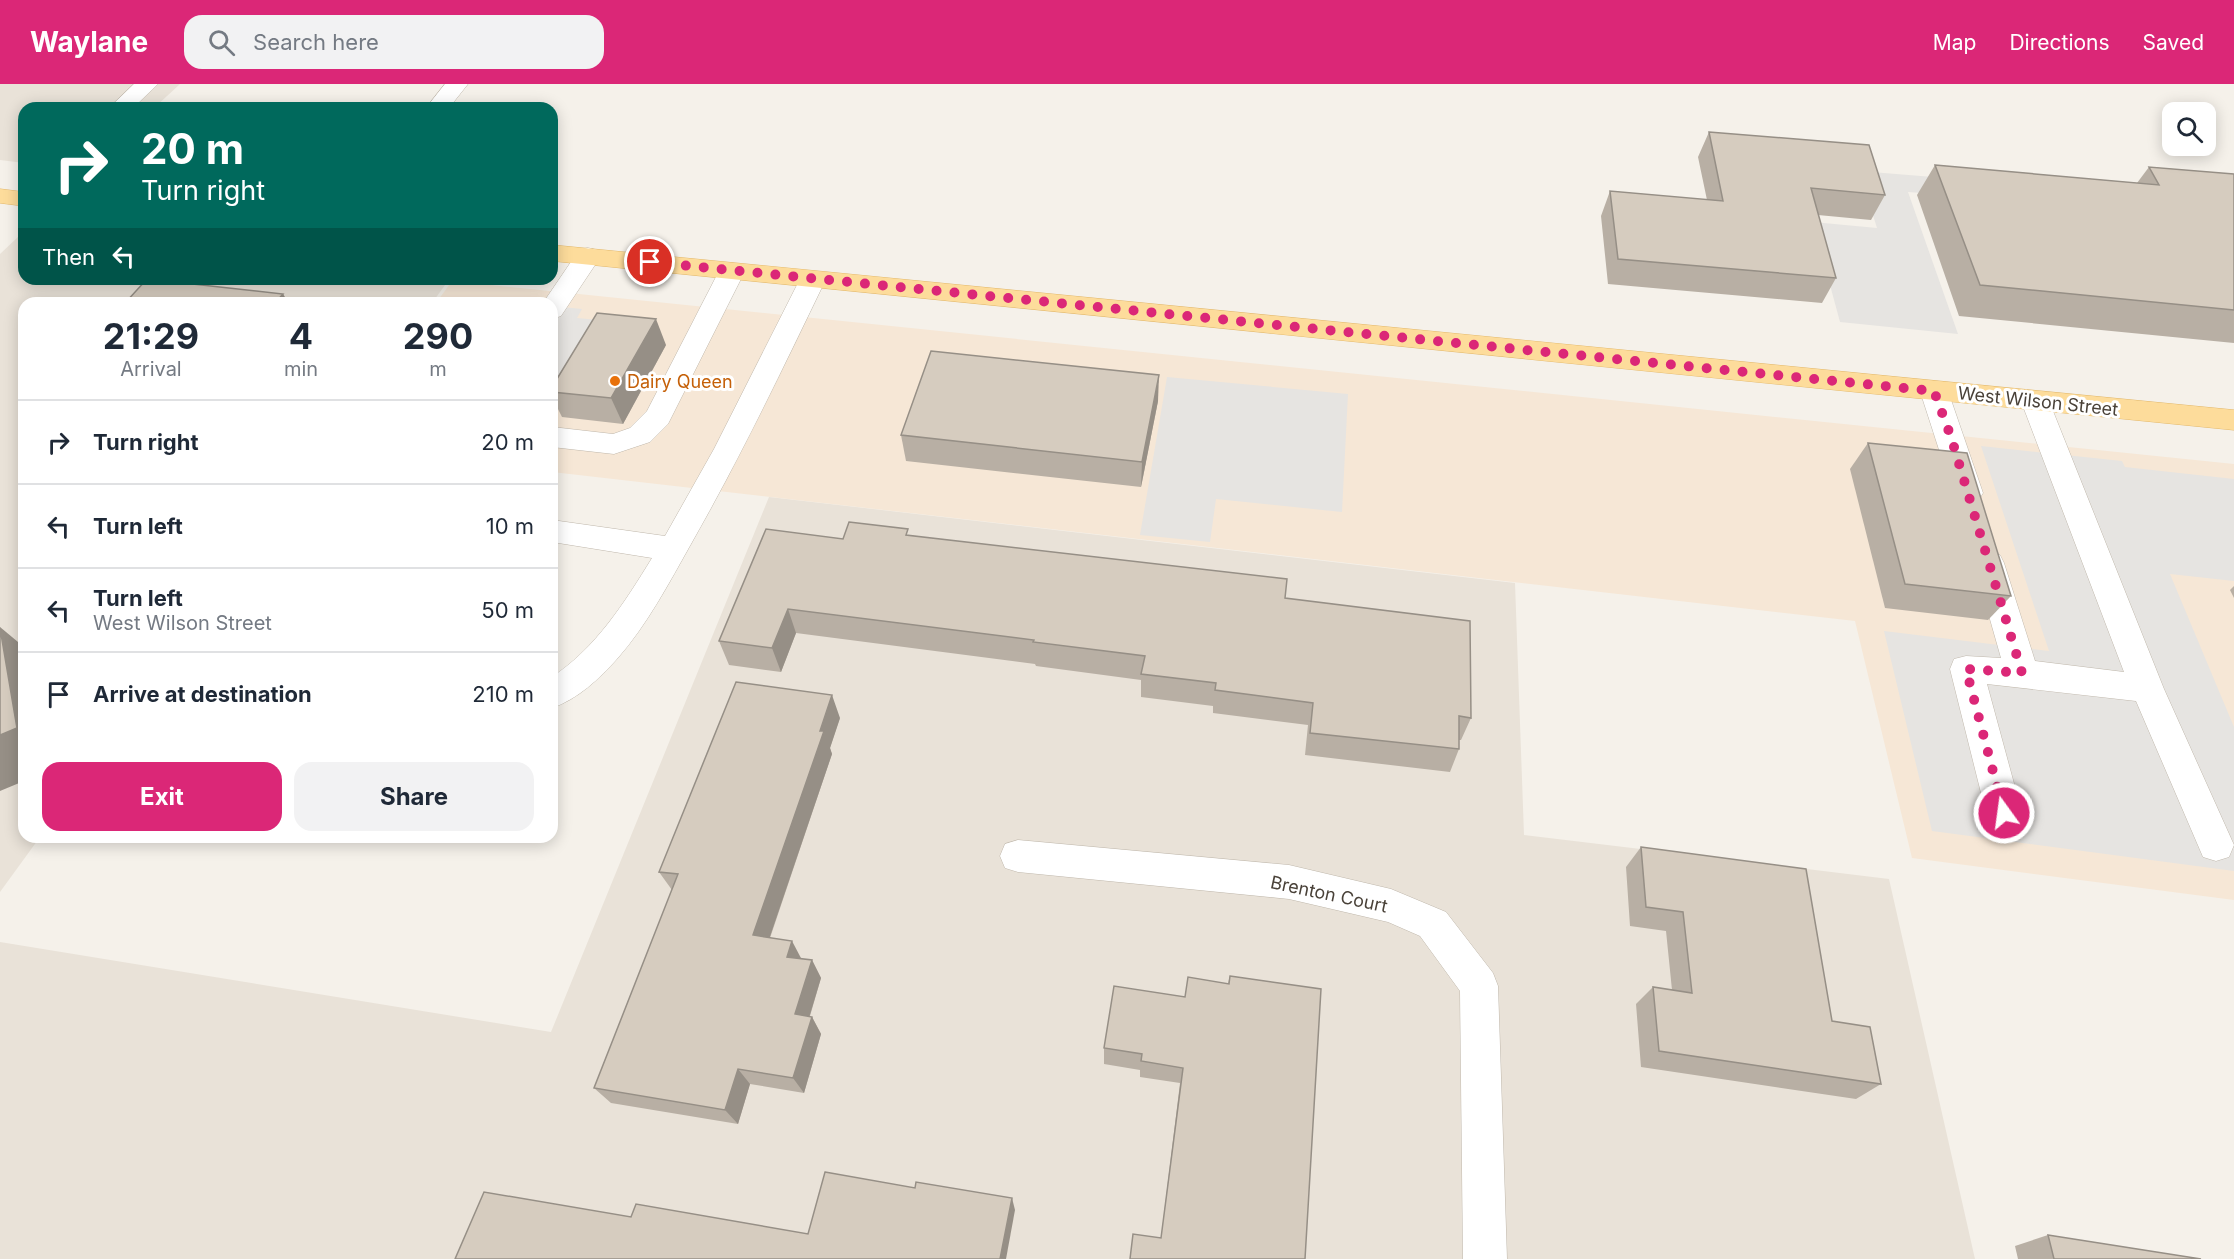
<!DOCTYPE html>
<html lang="en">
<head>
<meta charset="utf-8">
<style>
	:root { --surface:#fff; --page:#f2f2f3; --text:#1f2937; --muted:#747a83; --line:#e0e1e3; --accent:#db2777 }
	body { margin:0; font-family:Inter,sans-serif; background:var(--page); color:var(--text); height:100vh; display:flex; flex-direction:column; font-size:22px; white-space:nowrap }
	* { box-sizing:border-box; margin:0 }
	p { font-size:20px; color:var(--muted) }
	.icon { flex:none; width:33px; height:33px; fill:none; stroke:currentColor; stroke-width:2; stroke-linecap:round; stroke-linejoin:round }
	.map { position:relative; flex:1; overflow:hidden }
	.drawer { position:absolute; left:18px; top:213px; width:540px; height:546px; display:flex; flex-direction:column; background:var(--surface); border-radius:18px; box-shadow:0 3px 15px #0003 }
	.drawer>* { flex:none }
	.top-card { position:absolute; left:18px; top:18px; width:540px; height:183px; border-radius:18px; box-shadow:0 3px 15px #0003; background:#00695c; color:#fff; overflow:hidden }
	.buttons { position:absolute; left:2162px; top:18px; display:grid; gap:12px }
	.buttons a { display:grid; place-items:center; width:54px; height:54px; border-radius:12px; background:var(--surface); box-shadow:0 3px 15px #0003; font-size:30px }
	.pin { position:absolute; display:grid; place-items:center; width:51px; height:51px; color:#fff; margin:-26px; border:3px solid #fff; border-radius:50%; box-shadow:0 2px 6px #0007 }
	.me { position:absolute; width:66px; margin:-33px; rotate:346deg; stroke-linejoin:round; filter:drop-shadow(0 0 4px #0008) }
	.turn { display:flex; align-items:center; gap:21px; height:126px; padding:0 24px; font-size:27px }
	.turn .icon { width:78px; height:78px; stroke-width:2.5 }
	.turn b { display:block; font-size:42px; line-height:51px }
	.then { display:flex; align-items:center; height:57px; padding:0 24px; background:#0003; gap:12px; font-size:22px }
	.eta { display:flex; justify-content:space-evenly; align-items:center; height:102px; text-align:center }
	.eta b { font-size:36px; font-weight:700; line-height:42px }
	.button { display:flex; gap:12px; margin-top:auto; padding:12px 24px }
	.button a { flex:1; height:69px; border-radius:18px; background:var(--accent); color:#fff; font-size:24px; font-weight:700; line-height:69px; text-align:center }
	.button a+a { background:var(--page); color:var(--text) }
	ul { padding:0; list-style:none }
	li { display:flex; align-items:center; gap:18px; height:84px; padding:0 24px; border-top:2px solid var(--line) }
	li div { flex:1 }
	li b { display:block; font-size:22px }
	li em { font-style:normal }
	header { display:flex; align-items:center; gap:36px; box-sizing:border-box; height:84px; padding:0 30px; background:var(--accent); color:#fff }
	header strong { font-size:28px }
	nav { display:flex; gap:33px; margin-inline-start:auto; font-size:21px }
	.search { width:420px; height:54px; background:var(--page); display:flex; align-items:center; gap:15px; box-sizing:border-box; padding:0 21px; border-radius:18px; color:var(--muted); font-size:22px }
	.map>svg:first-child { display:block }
	.residential { fill:#e9e2d8 }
	.commercial { fill:#f6e7d6 }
	.parking { fill:#e6e4e1 }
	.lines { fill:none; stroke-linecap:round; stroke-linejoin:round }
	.minor-casing { stroke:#c0b8ac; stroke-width:1 }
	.major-casing { stroke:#e3b86a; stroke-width:1 }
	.minor { fill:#fff; fill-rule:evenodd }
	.major { fill:#fddc9b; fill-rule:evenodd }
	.wall { fill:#b8afa4 }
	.shaded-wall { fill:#968f86 }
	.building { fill:#d6ccbf; stroke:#968f86; stroke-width:1.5 }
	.route { stroke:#db2777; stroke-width:10; stroke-dasharray:0 18 }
	.food-dot { fill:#e8710a; stroke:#fff; stroke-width:2 }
	.labels { text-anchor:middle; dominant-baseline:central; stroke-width:6; stroke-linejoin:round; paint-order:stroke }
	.food-label { font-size:18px; fill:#c56008; stroke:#fff; text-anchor:start }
	.street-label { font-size:18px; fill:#494138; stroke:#fff }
</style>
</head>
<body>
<header>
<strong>Waylane</strong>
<div class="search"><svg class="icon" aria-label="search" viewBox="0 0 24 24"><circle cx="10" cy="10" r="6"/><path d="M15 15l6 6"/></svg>Search here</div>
<nav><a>Map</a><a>Directions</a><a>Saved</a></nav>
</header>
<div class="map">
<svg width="2234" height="1175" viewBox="0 0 2234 1175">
	<rect width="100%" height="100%" fill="#f5f1ea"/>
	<g class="residential">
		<path d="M0,0H180L154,24H24V79L0,76Z"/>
		<path d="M19,152L24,153V195L448,197L432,219H24V753H40L0,808V170Z"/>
		<path d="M769,413L1515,499L1524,751L1889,795L1975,1175H0V858L551,948Z"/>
	</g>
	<path class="commercial" d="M452,197L2234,380V816L1912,774L1855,537L552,388V219H436Z"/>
	<g class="parking">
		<path d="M1859,87L1958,95L1964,112L1908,108L1958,250L1840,238L1813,138L1877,144Z"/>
		<path d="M552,222L582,225L577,234L609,237L552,332Z"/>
		<path d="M1167,293L1348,310L1342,428L1216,415L1210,458L1140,451Z"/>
		<path d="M1981,362L2122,377L2125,383L2234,395V497L2170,490L2234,643V787L1932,747L1884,547L2049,567Z"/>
	</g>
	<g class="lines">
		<defs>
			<g id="minor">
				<path d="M134,0H158L133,24H109Z"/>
				<path d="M445,0H468L449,24H426Z"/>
				<path d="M588,164L597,166L601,172L561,232L552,235V219H543L579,166Z"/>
				<path d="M732,179L741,181L745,187L668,340L650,358L614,370L552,363V343L613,350L630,344L647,327L719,187L723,181Z"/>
				<path d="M813,187L822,189L826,195C783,284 740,374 691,460C669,499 647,541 617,575C599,595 578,615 552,624V593C596,564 625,518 652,474L552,458V436L665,452L714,365L800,195L804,189Z"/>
				<path d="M1934,297L1944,300L1948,307L1983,409L1978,417L1968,420L1958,417L1953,409L1920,307L1924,300Z"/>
				<path d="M2035,307L2045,310L2049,317L2164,605L2234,761L2229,773L2216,777L2203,773L2136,617L1987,600L2022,729L2017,740L2004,745L1991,740L1986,729L1950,585L1954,575L1966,572L2001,574L1974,479L1978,471L1989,467L2000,471L2004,479L2035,577L2124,588L2021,317L2025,310Z"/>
				<path d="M1018,756L1289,781L1391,805L1446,828L1493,889L1498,902L1507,1175H1463L1460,907L1420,852L1388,838L1289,815L1018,788L1005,784L1000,772L1005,760Z"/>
			</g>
			<g id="major">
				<path d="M0,105L24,108V122L0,119Z"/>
				<path d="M552,161L2234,326V346L552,177Z"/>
			</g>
		</defs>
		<use href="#minor" class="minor-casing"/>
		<use href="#major" class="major-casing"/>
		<use href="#minor" class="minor"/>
		<use href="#major" class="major"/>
	</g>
	<g class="wall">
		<path d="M1709,48L1885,111L1871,136L1818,131L1836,194L1822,219L1608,200L1601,132L1610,107L1707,116L1698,73Z"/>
		<path d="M1935,81L2137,99L2149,83L2234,90V259L1959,232L1917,111Z"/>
		<path d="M666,261L623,340L562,333L552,313V303Z"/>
		<path d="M1158,317L1141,403L906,377L901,351Z"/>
		<path d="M1868,359L2011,512L1988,536L1885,524L1850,385Z"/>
		<path d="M909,451L1285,514L1471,634L1461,656H1459V665L1450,688L1305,671L1308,641L1213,629V622L1141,613V596L1036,582L1035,580L796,549L781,588L729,581L719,557L843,455Z"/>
		<path d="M2234,502V514L2230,506Z"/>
		<path d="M840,634L830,664L832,670L770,854L802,875L812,876L821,894L810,932L812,933L821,950L804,1009L750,1000L738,1040L611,1019L594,1004L672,806L659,788Z"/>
		<path d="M1641,763L1832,937L1881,1000L1856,1015L1641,983L1636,920L1653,903L1672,906L1666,847L1630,842L1626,783Z"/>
		<path d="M1230,892L1321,905L1161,1154L1180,999L1140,993V986L1104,980V964L1185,913L1228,899Z"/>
		<path d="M2048,1151L2201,1175H2018L2015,1162Z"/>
	</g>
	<g class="shaded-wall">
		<path d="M283,210L289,219H275Z"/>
		<path d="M656,235L666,261L623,340L611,314Z"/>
		<path d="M1159,291L1158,317L1141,403L1142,378Z"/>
		<path d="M788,525L796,549L781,588L772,564Z"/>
		<path d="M0,543L24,563V697L0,707Z"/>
		<path d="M832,611L840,634L830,664L832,670L764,870L753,851Z"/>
		<path d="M792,857L802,876L787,873Z"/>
		<path d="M812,876L821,894L805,947L795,930Z"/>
		<path d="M812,933L821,950L804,1009L793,994Z"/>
		<path d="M738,985L750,1000L738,1040L725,1026Z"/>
		<path d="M1012,1114L1015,1126L1006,1175H1000Z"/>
	</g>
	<g class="building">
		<path d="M1709,48L1869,61L1885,111L1811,104L1836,194L1618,175L1610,107L1723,117Z"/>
		<path d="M1935,81L2159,101L2149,83L2234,90V226L1980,201Z"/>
		<path d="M147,195L283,210L275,219H125Z"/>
		<path d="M597,229L656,235L611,314L552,308V303Z"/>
		<path d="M931,267L1159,291L1142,378L901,351Z"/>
		<path d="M1868,359L1967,369L2011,512L1905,500Z"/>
		<path d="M849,438L908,445L906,451L1287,495L1285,514L1470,537L1471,634L1459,632V665L1310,649L1313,619L1215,606L1216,599L1141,590L1145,572L1033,558L1034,556L788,525L772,564L719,557L766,445L843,455Z"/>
		<path d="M0,544L17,644L0,651Z"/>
		<path d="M736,598L832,611L820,647H824L753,851L792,857L787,873L812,876L795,930L812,933L793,994L738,985L725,1026L594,1004L678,790L659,788Z"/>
		<path d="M1641,763L1806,785L1832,937L1870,943L1881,1000L1659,967L1653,903L1692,909L1683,828L1646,823Z"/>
		<path d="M1230,892L1321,905L1305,1175H1130L1133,1150L1161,1154L1183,984L1141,977L1142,970L1104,964L1114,902L1185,913L1188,893L1229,900Z"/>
		<path d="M825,1088L915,1104L916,1098L1012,1114L1000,1175H455L484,1108L631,1133L636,1120L808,1150Z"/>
		<path d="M2048,1151L2201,1175H2054Z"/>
	</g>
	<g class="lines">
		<path class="route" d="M650,178L1934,307L1951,353L2022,589L1966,585L2004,729"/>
	</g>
	<circle class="food-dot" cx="615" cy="297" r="6"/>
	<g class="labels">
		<g class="food-label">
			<text x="627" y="297">Dairy Queen</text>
		</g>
		<g class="street-label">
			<text transform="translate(2038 317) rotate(6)">West Wilson Street</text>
			<text transform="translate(1329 810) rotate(12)">Brenton Court</text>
		</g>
	</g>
</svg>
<div class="buttons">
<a><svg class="icon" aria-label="search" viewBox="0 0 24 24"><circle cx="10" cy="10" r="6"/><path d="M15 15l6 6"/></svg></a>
</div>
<div class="pin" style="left:650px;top:178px;background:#d93025"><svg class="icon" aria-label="arrive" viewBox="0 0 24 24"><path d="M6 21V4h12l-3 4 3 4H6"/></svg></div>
<svg class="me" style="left:2004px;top:729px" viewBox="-20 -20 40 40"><circle r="17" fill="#db2777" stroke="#fff" stroke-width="3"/><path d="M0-11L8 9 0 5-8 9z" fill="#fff"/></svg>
<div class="top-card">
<div class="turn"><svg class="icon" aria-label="right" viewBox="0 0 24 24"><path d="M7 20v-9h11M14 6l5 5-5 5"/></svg><div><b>20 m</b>Turn right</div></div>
<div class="then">Then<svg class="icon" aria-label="left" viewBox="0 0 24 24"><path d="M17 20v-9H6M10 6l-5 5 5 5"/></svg></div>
</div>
<section class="drawer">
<div class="eta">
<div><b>21:29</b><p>Arrival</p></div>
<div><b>4</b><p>min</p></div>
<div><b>290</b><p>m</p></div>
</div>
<ul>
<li><svg class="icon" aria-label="right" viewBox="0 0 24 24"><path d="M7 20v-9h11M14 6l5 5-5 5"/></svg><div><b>Turn right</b></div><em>20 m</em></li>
<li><svg class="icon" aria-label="left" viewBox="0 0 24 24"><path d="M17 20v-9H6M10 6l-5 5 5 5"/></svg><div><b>Turn left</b></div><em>10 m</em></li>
<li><svg class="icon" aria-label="left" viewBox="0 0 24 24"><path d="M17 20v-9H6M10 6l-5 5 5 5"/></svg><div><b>Turn left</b><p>West Wilson Street</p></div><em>50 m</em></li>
<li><svg class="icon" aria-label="arrive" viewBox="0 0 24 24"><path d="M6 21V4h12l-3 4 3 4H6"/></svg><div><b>Arrive at destination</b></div><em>210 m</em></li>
</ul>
<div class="button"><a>Exit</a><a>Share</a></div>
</section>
</div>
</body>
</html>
